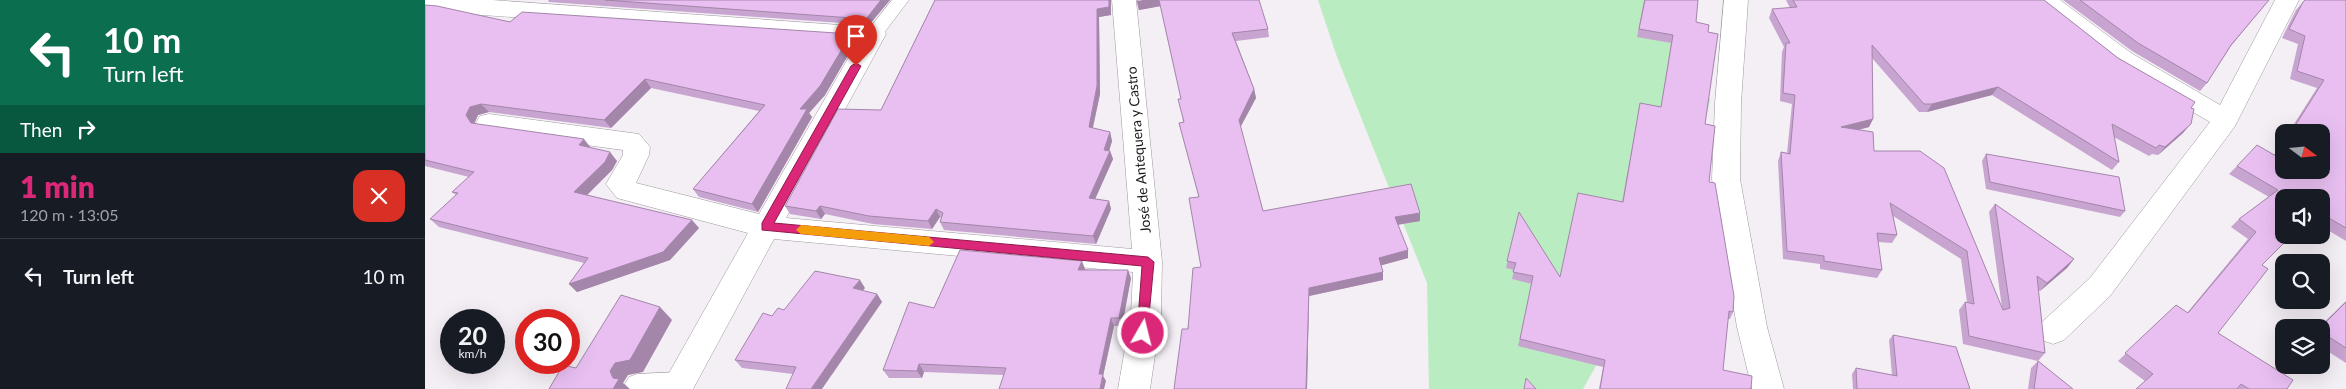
<!DOCTYPE html>
<html lang="en">
<head>
<meta charset="utf-8">
<style>
	:root { --surface:#171b24; --page:#242831; --text:#f1f3f6; --muted:#9ea1a6; --line:#363941; --accent:#db2777 }
	body { margin:0; font-family:Lato,sans-serif; background:var(--page); color:var(--text); height:100vh; display:flex; flex-direction:column; font-size:19px; white-space:nowrap }
	* { box-sizing:border-box; margin:0 }
	p { font-size:16px; color:var(--muted) }
	.icon { flex:none; width:28px; height:28px; fill:none; stroke:currentColor; stroke-width:2; stroke-linecap:round; stroke-linejoin:round }
	.map { position:relative; flex:1; overflow:hidden }
	.panel { display:flex; flex-direction:column; background:var(--surface); width:425px }
	.panel>* { flex:none }
	.top-card { background:#0b6e4f; color:#fff; overflow:hidden }
	.needle { width:32px; rotate:106deg }
	.tools { position:absolute; left:1850px; top:124px; display:grid; gap:10px }
	.tools a { display:grid; place-items:center; width:55px; height:55px; border-radius:10px; background:var(--surface); box-shadow:0 5px 20px #0002; font-size:25px }
	.speed { position:absolute; left:15px; top:309px; display:flex; gap:10px; font-size:25px; font-weight:700; text-align:center }
	.speed>* { display:grid; place-content:center; width:65px; height:65px; border-radius:50%; background:var(--surface); box-shadow:0 5px 20px #0002; line-height:1 }
	.speed small { font-size:12px; font-weight:400 }
	.speed .limit { border:8px solid #d22; background:#fff; color:#111 }
	.pin { position:absolute; display:grid; place-items:center; width:42px; height:42px; color:#fff; margin:-51px -21px; border-radius:50% 50% 50% 0; rotate:-45deg; box-shadow:0 0 5px #0007 }
	.pin .icon { rotate:45deg }
	.me { position:absolute; width:55px; margin:-28px; rotate:8deg; stroke-linejoin:round; filter:drop-shadow(0 0 4px #0008) }
	.turn { display:flex; align-items:center; gap:18px; height:105px; padding:0 20px; font-size:22px }
	.turn .icon { width:65px; height:65px; stroke-width:2.5 }
	.turn b { display:block; font-size:35px; line-height:42px }
	.then { display:flex; align-items:center; height:48px; padding:0 20px; background:#0003; gap:10px; font-size:19px }
	.round { display:grid; place-items:center; flex:none; width:52px; height:52px; border-radius:15px; background:var(--page) }
	.overview { display:flex; align-items:center; justify-content:space-between; height:85px; padding:0 20px }
	h1 { font-size:30px; font-weight:800; line-height:38px; color:var(--accent) }
	ul { padding:0; list-style:none }
	li { display:flex; align-items:center; gap:15px; height:75px; padding:0 20px; border-top:1px solid var(--line) }
	li div { flex:1 }
	li b { display:block; font-size:19px }
	li em { font-style:normal }
	main { display:flex; flex:1; min-height:0 }
	.map>svg:first-child { display:block }
	.green { fill:#b9edc1 }
	.lines { fill:none; stroke-linecap:round; stroke-linejoin:round }
	.service-casing { stroke:#9d989e; stroke-width:1 }
	.minor-casing { stroke:#9d989e; stroke-width:1 }
	.service { fill:#fff; fill-rule:evenodd }
	.minor { fill:#fff; fill-rule:evenodd }
	.wall { fill:#c8a4d0 }
	.shaded-wall { fill:#a386a9 }
	.building { fill:#e9bff2; stroke:#a386a9 }
	.route { fill:#db2777; stroke:#8e194d }
	.slow { fill:#f59e0b }
	.labels { text-anchor:middle; dominant-baseline:central; stroke-width:4.5; stroke-linejoin:round; paint-order:stroke }
	.street-label { font-size:14px; fill:#1a181a; stroke:#fff }
</style>
</head>
<body>
<main>
<section class="panel">
<div class="top-card">
<div class="turn"><svg class="icon" aria-label="left" viewBox="0 0 24 24"><path d="M17 20v-9H6M10 6l-5 5 5 5"/></svg><div><b>10 m</b>Turn left</div></div>
<div class="then">Then<svg class="icon" aria-label="right" viewBox="0 0 24 24"><path d="M7 20v-9h11M14 6l5 5-5 5"/></svg></div>
</div>
<div class="overview"><div><h1>1 min</h1><p>120 m · 13:05</p></div><a class="round" style="background:#d93025;color:#fff"><svg class="icon" aria-label="close" viewBox="0 0 24 24"><path d="M6 6l12 12M18 6L6 18"/></svg></a></div>
<ul>
<li><svg class="icon" aria-label="left" viewBox="0 0 24 24"><path d="M17 20v-9H6M10 6l-5 5 5 5"/></svg><div><b>Turn left</b></div><em>10 m</em></li>
</ul>
</section>
<div class="map">
<svg width="1921" height="389" viewBox="0 0 1921 389">
	<rect width="100%" height="100%" fill="#f4eef5"/>
	<path class="green" d="M893,0H1244L1285,100L1263,202L1158,389H1004L1002,283L912,57Z"/>
	<g class="lines">
		<defs>
			<g id="service">
				<path d="M467,0H484L455,38H443L440,34L443,30Z"/>
				<path d="M255,372L263,375L266,382L263,389H203L200,384L204,377L212,374Z"/>
			</g>
			<g id="minor">
				<path d="M0,0H67L457,28L461,34L361,218L707,249L687,0H711L737,262L736,314L725,389H693L706,314L708,272L349,239L268,389H235L323,233L192,198L181,184L198,155V150L64,132L55,130L51,123L55,116L64,114L214,134L225,147L224,155L211,183L334,214L433,41L0,11Z"/>
				<path d="M1299,0H1323L1316,103L1315,179L1342,327L1359,389H1327L1312,327L1287,179L1290,103Z"/>
				<path d="M1608,0H1635L1706,53L1795,105L1850,0H1874L1810,126L1685,296L1639,340L1628,344L1617,340L1613,331L1617,322L1665,278L1785,122L1688,65L1612,5Z"/>
			</g>
		</defs>
		<use href="#service" class="service-casing"/>
		<use href="#minor" class="minor-casing"/>
		<use href="#service" class="service"/>
		<use href="#minor" class="minor"/>
	</g>
	<g class="wall">
		<path d="M123,0H181H180H465L444,25L124,2Z"/>
		<path d="M510,0L686,15L674,17L675,94L668,128L685,132L687,141L684,151H685L688,159L670,199L684,201L686,209L671,244L519,230L515,222L516,218L515,217L507,229L448,224L400,214L396,219L365,214L360,206L456,110Z"/>
		<path d="M711,0L843,29L844,37L811,41L829,89L831,98L815,127L838,211L995,221L973,225L983,258L956,265L958,280L884,296L882,389H749L776,267L774,197L754,123L758,122L756,99L736,6L714,10Z"/>
		<path d="M1219,0L1271,22L1280,124L1284,182L1308,312L1305,319H1303L1298,370L1327,389H1174L1178,367L1093,346L1107,284L1087,279L1089,270L1081,268L1094,212L1135,277L1197,202L1215,103L1236,107L1246,43L1212,37Z"/>
		<path d="M1361,0H1619L1693,58L1766,108L1758,133L1733,155L1727,154L1724,156L1689,137L1694,162L1687,170L1567,95L1502,112H1494L1447,58L1448,119L1444,127L1434,130L1449,151H1495L1577,308L1564,212L1570,204L1649,259L1642,268L1615,291L1613,290L1620,353L1613,361L1648,389H1603L1606,368L1613,361L1538,344L1534,310L1540,302H1542L1536,259L1468,216L1472,235L1467,243L1453,242L1457,270L1452,278L1395,269V264L1358,259L1353,161L1356,152L1362,153L1367,104L1355,101L1357,52L1359,47L1344,18L1347,9L1365,8Z"/>
		<path d="M1638,0H1844L1806,46L1782,83L1775,91L1707,51Z"/>
		<path d="M1921,0V241L1896,226V198L1837,265L1793,333L1862,389H1711L1720,381L1693,361L1751,305L1762,313L1823,239L1806,227L1814,219L1844,197L1804,174L1812,166L1849,155L1859,140V170L1896,132H1864L1892,88L1865,79L1873,44L1857,38L1871,10L1878,2Z"/>
		<path d="M0,5L85,22L430,43L400,95L384,113L387,117L333,212L274,197L268,189L334,111L226,88L186,128L64,112L53,115L49,124L166,148L192,161L187,170L162,195L274,228L245,260L152,292L144,284L159,263L14,227L5,219L31,195L27,192L44,177L0,166Z"/>
		<path d="M1561,154L1700,211L1695,217L1561,189L1557,161Z"/>
		<path d="M660,269L706,278L697,326H689L678,376L681,381L579,375L499,372L497,378H464L458,370L509,308Z"/>
		<path d="M440,288L437,291L452,294L457,302L368,374L317,368L310,360L347,316L359,310Z"/>
		<path d="M1921,301V363L1896,347V328H1893Z"/>
		<path d="M1468,335L1545,389H1428L1427,374L1431,368L1467,375L1464,340Z"/>
	</g>
	<g class="shaded-wall">
		<path d="M456,0H465L444,25L441,19Z"/>
		<path d="M684,0H686V15L674,17L675,94L666,135L664,127L672,9Z"/>
		<path d="M718,0H734L736,6L714,10L712,1Z"/>
		<path d="M426,34L430,43L400,95L384,113L387,117L333,212L327,204L375,109Z"/>
		<path d="M220,79L226,88L186,128L179,120Z"/>
		<path d="M1573,87L1567,95L1502,112L1507,104Z"/>
		<path d="M829,89L831,98L815,128L814,120Z"/>
		<path d="M56,104L64,112L53,115L49,124L46,123L41,115L45,107Z"/>
		<path d="M1448,119L1444,127L1412,135L1416,127Z"/>
		<path d="M1766,124L1758,133L1733,155L1740,147Z"/>
		<path d="M685,132L687,141L682,158L679,150Z"/>
		<path d="M159,139L166,148L154,145Z"/>
		<path d="M685,151L688,159L667,206L664,198Z"/>
		<path d="M185,152L192,161L187,170L157,200L149,192Z"/>
		<path d="M684,201L686,209L671,244L668,236Z"/>
		<path d="M395,206L400,214L396,219L391,211Z"/>
		<path d="M511,209L515,217L507,229L503,221Z"/>
		<path d="M995,213V221L970,225V217Z"/>
		<path d="M267,220L274,228L245,260L152,292L144,284Z"/>
		<path d="M983,250V258L954,266V258Z"/>
		<path d="M1649,259L1642,268L1615,291L1622,283Z"/>
		<path d="M657,261L660,269L656,278L653,270Z"/>
		<path d="M703,270L706,278L697,326L694,318Z"/>
		<path d="M958,272V280L884,296L882,389H881L884,288Z"/>
		<path d="M435,280L440,288L433,296L428,288Z"/>
		<path d="M452,294L457,302L397,389H386Z"/>
		<path d="M235,307L247,320L218,372L203,375L198,383L205,389H188V378L185,371L190,363Z"/>
		<path d="M686,318L689,326L678,376L681,381L679,389H675L674,374Z"/>
		<path d="M494,364L499,372L497,378L492,371Z"/>
	</g>
	<g class="building">
		<path d="M180,0H456L441,19Z"/>
		<path d="M510,0H684V7L672,9V86L664,127L685,132L679,150L685,151L664,198L684,201L668,236L515,222L518,213L511,209L503,221L444,216L395,206L391,211L360,206L413,109L456,110Z"/>
		<path d="M734,0H834L843,29L807,33L829,89L814,120L838,211L986,184L995,213L970,217L983,250L954,258L958,272L884,288L881,389H749L757,329H763L768,268L776,267L764,198L774,197L754,123L759,122L753,99H756Z"/>
		<path d="M1220,0H1273L1271,22L1284,25L1283,32L1293,34L1280,124L1290,126L1284,182L1290,183L1309,296L1308,312L1304,311L1298,370L1327,376L1326,389H1327H1175L1180,360L1095,339L1108,276L1088,272L1091,263L1082,261L1094,212L1135,277L1153,193L1198,202L1215,103L1236,107L1248,35L1214,29Z"/>
		<path d="M1368,0H1619L1693,58L1770,102L1766,108L1769,109L1766,124L1740,147L1734,145L1731,148L1687,124L1694,162L1573,87L1507,104H1499L1447,45L1448,119L1416,127L1448,132L1449,151H1495L1519,168L1578,310L1585,308L1570,204L1649,259L1622,283L1612,276L1620,353L1544,336L1540,302L1549,304L1542,251L1465,203L1472,235L1452,233L1457,270L1399,261V256L1362,251L1356,152L1365,154L1370,95L1358,93L1361,43H1365L1347,9L1372,7Z"/>
		<path d="M1655,0H1844L1806,45L1782,83L1713,43Z"/>
		<path d="M1880,0H1921V228L1897,214L1896,215V198H1859V235H1867L1837,265L1843,269L1793,333L1868,380L1862,389H1824L1816,384L1812,389H1711L1728,374L1700,353L1751,305L1763,313L1831,232L1814,219L1853,190L1812,166L1832,145L1851,156L1859,144V170H1896V132H1866L1899,80L1872,71L1880,36L1864,29L1878,2Z"/>
		<path d="M0,5L12,6L85,22L97,12L426,34L395,86L375,109H382L327,204L268,189L340,105L220,79L179,120L56,104L45,107L41,115L46,123L159,139L154,145L185,152L180,162L149,192L267,220L238,252L144,284L163,258L5,219L33,193L27,192L49,172L0,160Z"/>
		<path d="M1561,154L1694,177L1700,211L1565,182Z"/>
		<path d="M535,250L657,261L653,270H703L694,318H686L674,374H678L675,389H574L581,368L494,364L492,371L458,370L484,302L509,308Z"/>
		<path d="M390,271L435,280L428,288L452,294L386,389H361L371,367L310,360L338,313L347,316L353,308L359,310Z"/>
		<path d="M196,295L235,307L205,360L190,363L185,371L188,378L194,379L188,389H124L138,365L151,368Z"/>
		<path d="M1921,302V348L1904,337L1905,335L1896,330V328H1895Z"/>
		<path d="M1468,335L1531,347L1545,389H1432L1431,368L1472,376Z"/>
		<path d="M1613,361L1648,389H1609Z"/>
		<path d="M1101,378L1111,389H1099Z"/>
	</g>
	<path class="route" d="M431,63L436,66L349,223L723,257L729,262L722,337L718,338L712,333L717,266L337,230V223L426,66Z"/>
	<path class="slow" d="M376,225L504,237L509,242L504,246L376,234L371,230Z"/>
	<g class="labels">
		<g class="street-label">
			<text transform="translate(713 150) rotate(-95)">José de Antequera y Castro</text>
		</g>
	</g>
</svg>
<div class="tools">
<a><svg class="needle" viewBox="-14 -14 28 28"><path d="M0-13l5 13h-10z" fill="#e53935"/><path d="M0 13l5-13h-10z" fill="#9ea1a6"/></svg></a>
<a><svg class="icon" aria-label="sound" viewBox="0 0 24 24"><path d="M4 9h4l5-4v14l-5-4H4zM17 9q2 3 0 6"/></svg></a>
<a><svg class="icon" aria-label="search" viewBox="0 0 24 24"><circle cx="10" cy="10" r="6"/><path d="M15 15l6 6"/></svg></a>
<a><svg class="icon" aria-label="layers" viewBox="0 0 24 24"><path d="M12 4l9 5-9 5-9-5zM3 14l9 5 9-5"/></svg></a>
</div>
<div class="speed"><div>20<small>km/h</small></div><div class="limit">30</div></div>
<div class="pin" style="left:431px;top:66px;background:#d93025"><svg class="icon" aria-label="arrive" viewBox="0 0 24 24"><path d="M6 21V4h12l-3 4 3 4H6"/></svg></div>
<svg class="me" style="left:718px;top:333px" viewBox="-20 -20 40 40"><circle r="17" fill="#db2777" stroke="#fff" stroke-width="3"/><path d="M0-11L8 9 0 5-8 9z" fill="#fff"/></svg>
</div>
</main>
</body>
</html>
